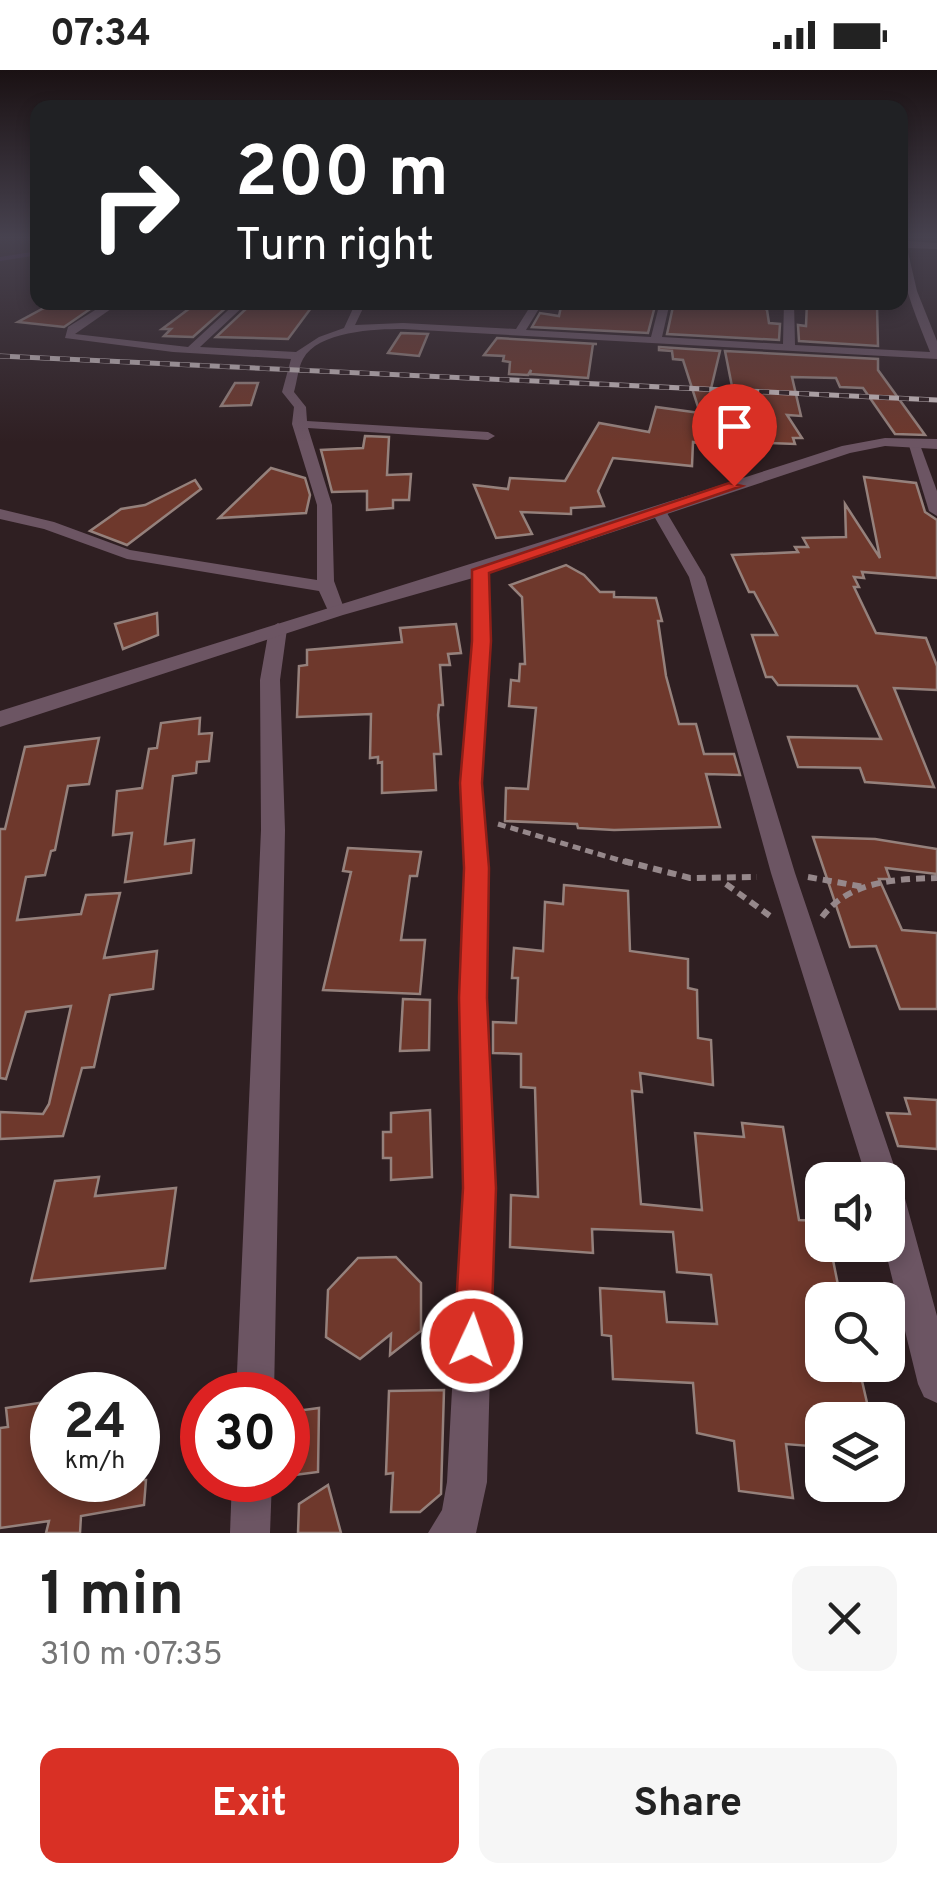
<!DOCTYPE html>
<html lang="en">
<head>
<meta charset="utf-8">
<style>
	:root { --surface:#fff; --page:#f6f6f6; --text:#222; --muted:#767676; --accent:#d93025 }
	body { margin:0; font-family:Overpass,sans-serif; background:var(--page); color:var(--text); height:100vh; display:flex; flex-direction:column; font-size:38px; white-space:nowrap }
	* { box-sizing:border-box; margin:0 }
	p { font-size:32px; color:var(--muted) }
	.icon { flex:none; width:55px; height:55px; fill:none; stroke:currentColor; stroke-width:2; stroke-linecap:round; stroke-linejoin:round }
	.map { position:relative; height:1463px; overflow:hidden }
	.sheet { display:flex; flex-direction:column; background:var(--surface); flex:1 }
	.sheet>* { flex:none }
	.top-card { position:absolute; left:30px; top:30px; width:878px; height:210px; border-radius:20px; box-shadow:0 5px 15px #0003; background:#202124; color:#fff; overflow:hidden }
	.buttons { position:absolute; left:805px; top:1092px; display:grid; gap:20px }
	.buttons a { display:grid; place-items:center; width:100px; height:100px; border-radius:20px; background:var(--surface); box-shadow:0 5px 15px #0003; font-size:50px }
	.speed { position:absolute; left:30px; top:1302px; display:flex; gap:20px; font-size:50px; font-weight:700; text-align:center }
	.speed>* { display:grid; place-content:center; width:130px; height:130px; border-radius:50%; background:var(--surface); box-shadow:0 5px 15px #0003; line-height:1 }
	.speed small { font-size:25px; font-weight:400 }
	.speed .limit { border:15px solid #d22; background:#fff; color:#111 }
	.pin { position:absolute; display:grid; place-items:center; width:85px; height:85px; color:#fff; margin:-102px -42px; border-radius:50% 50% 50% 0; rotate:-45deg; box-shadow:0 0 10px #0007 }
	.pin .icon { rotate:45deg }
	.me { position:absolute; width:110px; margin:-55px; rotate:3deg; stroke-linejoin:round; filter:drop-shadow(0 0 8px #0008) }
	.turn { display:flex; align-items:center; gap:35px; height:210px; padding:0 40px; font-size:45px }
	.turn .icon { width:130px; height:130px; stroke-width:2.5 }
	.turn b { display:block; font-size:70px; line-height:85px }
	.round { display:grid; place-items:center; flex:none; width:105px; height:105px; border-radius:20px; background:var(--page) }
	.headline { display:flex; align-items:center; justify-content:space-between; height:170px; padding:0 40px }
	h1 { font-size:60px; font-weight:700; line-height:75px }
	.button { display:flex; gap:20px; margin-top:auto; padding:20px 40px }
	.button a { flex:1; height:115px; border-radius:20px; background:var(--accent); color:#fff; font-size:40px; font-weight:700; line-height:115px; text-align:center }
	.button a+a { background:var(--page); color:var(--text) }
	.status { display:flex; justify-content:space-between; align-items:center; height:70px; padding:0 50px; background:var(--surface); direction:ltr }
	.status svg { height:28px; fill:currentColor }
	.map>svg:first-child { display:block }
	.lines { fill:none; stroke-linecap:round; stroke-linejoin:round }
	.stream { stroke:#452852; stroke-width:4 }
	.building { fill:#6e382c; stroke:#95817c; stroke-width:2.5 }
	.path-far1 { stroke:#96888b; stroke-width:5; stroke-dasharray:8 5; stroke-linecap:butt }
	.path { stroke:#96888b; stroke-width:6; stroke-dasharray:9 6; stroke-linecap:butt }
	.minor { fill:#6c5563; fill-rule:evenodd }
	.tertiary { fill:#6c5563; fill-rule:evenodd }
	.rail-casing { stroke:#c7babc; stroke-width:5 }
	.rail { stroke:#2f1f22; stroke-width:4; stroke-dasharray:10; stroke-linecap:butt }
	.route { fill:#d93025; stroke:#8d1f18; stroke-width:2.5 }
</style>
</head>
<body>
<div class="status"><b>07:34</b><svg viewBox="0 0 49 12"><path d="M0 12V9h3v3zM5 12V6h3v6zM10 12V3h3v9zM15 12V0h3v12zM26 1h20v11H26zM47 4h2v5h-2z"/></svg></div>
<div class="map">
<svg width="937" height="1463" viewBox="0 0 937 1463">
	<rect width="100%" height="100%" fill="#2f1f22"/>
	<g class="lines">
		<path class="stream" d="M0,189L38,183"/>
	</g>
	<g class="building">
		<path d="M55,232L96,235L64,257L18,252Z"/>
		<path d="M198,232L229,235L193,267L164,266L171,259H162Z"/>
		<path d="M259,232L314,234L288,269L216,267L249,236Z"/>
		<path d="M562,232H656L648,263L532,257L540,243L559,246Z"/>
		<path d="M674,232L761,236L767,240L769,253L780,254L779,270L667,264Z"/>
		<path d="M807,232L877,236L878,276L799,271L798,255L806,256Z"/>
		<path d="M401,263L428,264L419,286L388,283Z"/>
		<path d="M497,268L597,274H593L588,308L530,304L531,300L528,305L509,304L510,292L503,291L504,286L484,285Z"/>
		<path d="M659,277L720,281L698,373L693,372L692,396L613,388L598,421L604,436L571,438V444L521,442L532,464L496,468L474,415L508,419L510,408L565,411L599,353L649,362L656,337L700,343L683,290L673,289L672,281L659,280Z"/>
		<path d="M725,281L878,289V300L925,365L895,364L863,318L840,317L836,308L792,307L801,346L787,345L802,368H793L795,374L743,372Z"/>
		<path d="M235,313H258L251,335L221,336Z"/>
		<path d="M365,366L389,367L387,405L411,404L409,430H393V438L367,440V421L332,422L321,380L363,378Z"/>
		<path d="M271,398L305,408L310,425L306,443L219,448Z"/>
		<path d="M864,407L916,413L925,442L937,450V508L862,502L864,508L854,507L859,517H854L876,563L926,568L937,596V620L894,618L934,717L865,712L860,698L798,697L788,667L881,669L857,616L778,615L772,607H766L752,565H777L754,522H749L732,485L798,482L795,477H808L803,468L846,467L845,434L880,488Z"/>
		<path d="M195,410L201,419L127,475L90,461L121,439L145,435Z"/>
		<path d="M566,495L584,505L600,522H614V527L656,528L662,551H658L666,606L679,654H696L704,684H734L740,705L706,704L720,757L614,760L578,758L577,754L505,751L506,718L528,719L536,638L509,636L511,610L519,611L520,594H525L522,527L510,515Z"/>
		<path d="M157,543L158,565L123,579L115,554Z"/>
		<path d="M456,554L461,583L448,584L450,595H440L443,635H439L438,645L441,684H434L436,720L382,723V692L378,693V687L370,688L371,644L297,647L299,596L307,595V580L402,572L400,558Z"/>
		<path d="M200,648L199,664L212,663L209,691L197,692L196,703L173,706L165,774L194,770L191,803L125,812L132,763L113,765L117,721L142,718L149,679L157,678L161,653Z"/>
		<path d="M99,668L89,714L68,716L55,780L51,781L45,805L26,807L17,850L81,844L86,825L120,823L104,888L157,881L153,919L110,925L94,997L82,998L63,1066L0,1069V1042L43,1044L49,1034L71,936L26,942L6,1009L0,1008V759H5L25,677Z"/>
		<path d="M813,767L875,769L937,779V804L886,798L890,809H879L902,860L937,863V939H900L876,876L850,877Z"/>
		<path d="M348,778L421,782L417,806H410L401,870H425L420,924L323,920L351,802L343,801Z"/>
		<path d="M564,815L628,821L630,881L688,889V918L697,920L698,968L711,970L713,1015L640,1003L642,1022L632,1021L641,1134L702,1140L695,1063L744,1067L742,1053L783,1057L799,1150L822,1151V1175H830L841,1230H822V1295H850L853,1311H862L871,1350H822V1377L786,1374L793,1428L739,1421L734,1371L697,1363L693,1313L613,1309L611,1266L602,1265L600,1218L664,1222L667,1252L717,1254L711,1205L677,1202L673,1162L592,1159L593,1183L510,1177L511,1125L538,1127L535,1018L521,1017V984L493,983V952L516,953L518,908H512L514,878L543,881L545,832L563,834Z"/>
		<path d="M403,929L430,930L429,980L400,981Z"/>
		<path d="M905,1028L937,1030V1079L898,1076L887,1043L910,1044Z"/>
		<path d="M430,1040L432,1107L391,1110V1088H383V1062H391V1043Z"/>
		<path d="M99,1107L95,1126L176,1118L165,1198L31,1211L55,1111Z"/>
		<path d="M396,1187L421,1213V1261L390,1285L391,1264L360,1289L326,1267L328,1220L358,1188Z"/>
		<path d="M444,1320L441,1424L420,1442H391L393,1403L386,1404L389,1321Z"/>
		<path d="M52,1331V1410H146L144,1435L81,1446L80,1463H46L49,1451L0,1458V1358L8,1357L6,1338Z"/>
		<path d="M319,1338L318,1402L294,1405L296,1341Z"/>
		<path d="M328,1415L341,1463H298L299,1434Z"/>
	</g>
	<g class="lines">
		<path class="path-far1" d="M498,754L632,794"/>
		<g class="path">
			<path d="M624,791L690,808L757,807"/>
			<path d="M808,807L864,817"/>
			<path d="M726,814L770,846"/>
			<path d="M822,847C849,811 895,809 937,808"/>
		</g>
		<g class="minor">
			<path d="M908,171L937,173V179L907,178L917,221L937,271V289L403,259C375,259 318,261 303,289C298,298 297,312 294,322L306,337L307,351L488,362L495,366L488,370L308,358L332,435L334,511L345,541L342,545H330L319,521L127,489L44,459L0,449V439L54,452L130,480L317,510V435L292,354L294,337L282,322L291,289L173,282L65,268L68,257L108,232H121L75,264L188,277L237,232H248L200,277L296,282L319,267L344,258L356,232H366L355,255L403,253L516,259L533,232H543L526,260L651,267L660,232H670L662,267L783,274L784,232H794L795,275L930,282C917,248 900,212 900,175Z"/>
			<path d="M907,369L919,372L937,421V446L929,441Z"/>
			<path d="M654,438H664L705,507L795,803L904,1125L937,1246V1333L924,1327L918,1314L884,1175H888V1110H867L771,803L689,507L651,441Z"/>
			<path d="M480,495L488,500L490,571L482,713L488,798L487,928L495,1118L487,1412L476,1463H428L442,1440L447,1412L463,1118L459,928L464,798L460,713L472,571V500Z"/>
			<path d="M278,553L287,559L280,610L285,760L274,1325H236L261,760L260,610L269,559Z"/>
			<path d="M232,1410H272L270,1463H230Z"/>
		</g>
		<path class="tertiary" d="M885,368L937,369V379L885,376L850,383L487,504L343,545L0,657V641C281,552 562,467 842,376Z"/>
		<defs>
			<path id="rail" d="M0,286L937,330"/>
		</defs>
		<use href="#rail" class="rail-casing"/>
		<use href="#rail" class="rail"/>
	</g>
	<linearGradient id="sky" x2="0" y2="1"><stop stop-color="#1a1113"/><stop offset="0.45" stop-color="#47424f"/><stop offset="1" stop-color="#47424f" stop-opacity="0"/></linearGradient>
	<rect width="937" height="372" fill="url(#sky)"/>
	<path class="route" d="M729,413L742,416L489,503L491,571L482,713L489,798L487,928L496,1118L491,1271L485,1284L472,1289L460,1284L454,1271L463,1118L459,928L464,798L460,713L472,571V500Z"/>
</svg>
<div class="buttons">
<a><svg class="icon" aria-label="sound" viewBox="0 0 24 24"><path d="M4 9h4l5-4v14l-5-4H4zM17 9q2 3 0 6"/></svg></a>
<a><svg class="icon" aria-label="search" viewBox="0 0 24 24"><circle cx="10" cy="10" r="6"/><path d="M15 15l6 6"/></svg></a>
<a><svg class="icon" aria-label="layers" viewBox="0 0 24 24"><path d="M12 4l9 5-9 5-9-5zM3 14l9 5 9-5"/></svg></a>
</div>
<div class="speed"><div>24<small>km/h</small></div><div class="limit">30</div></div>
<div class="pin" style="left:734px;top:416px;background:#d93025"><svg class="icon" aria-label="arrive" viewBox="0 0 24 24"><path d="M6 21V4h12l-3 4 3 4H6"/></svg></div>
<svg class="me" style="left:472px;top:1271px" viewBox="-20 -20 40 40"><circle r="17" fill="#d93025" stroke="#fff" stroke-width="3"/><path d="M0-11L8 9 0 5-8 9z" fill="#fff"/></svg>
<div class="top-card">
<div class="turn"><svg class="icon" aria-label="right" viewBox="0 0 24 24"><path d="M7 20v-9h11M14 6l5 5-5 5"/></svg><div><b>200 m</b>Turn right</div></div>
</div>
</div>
<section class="sheet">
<div class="headline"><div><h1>1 min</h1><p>310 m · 07:35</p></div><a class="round"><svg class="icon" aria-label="close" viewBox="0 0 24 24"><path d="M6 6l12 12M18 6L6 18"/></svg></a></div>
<div class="button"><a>Exit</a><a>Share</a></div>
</section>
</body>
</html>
